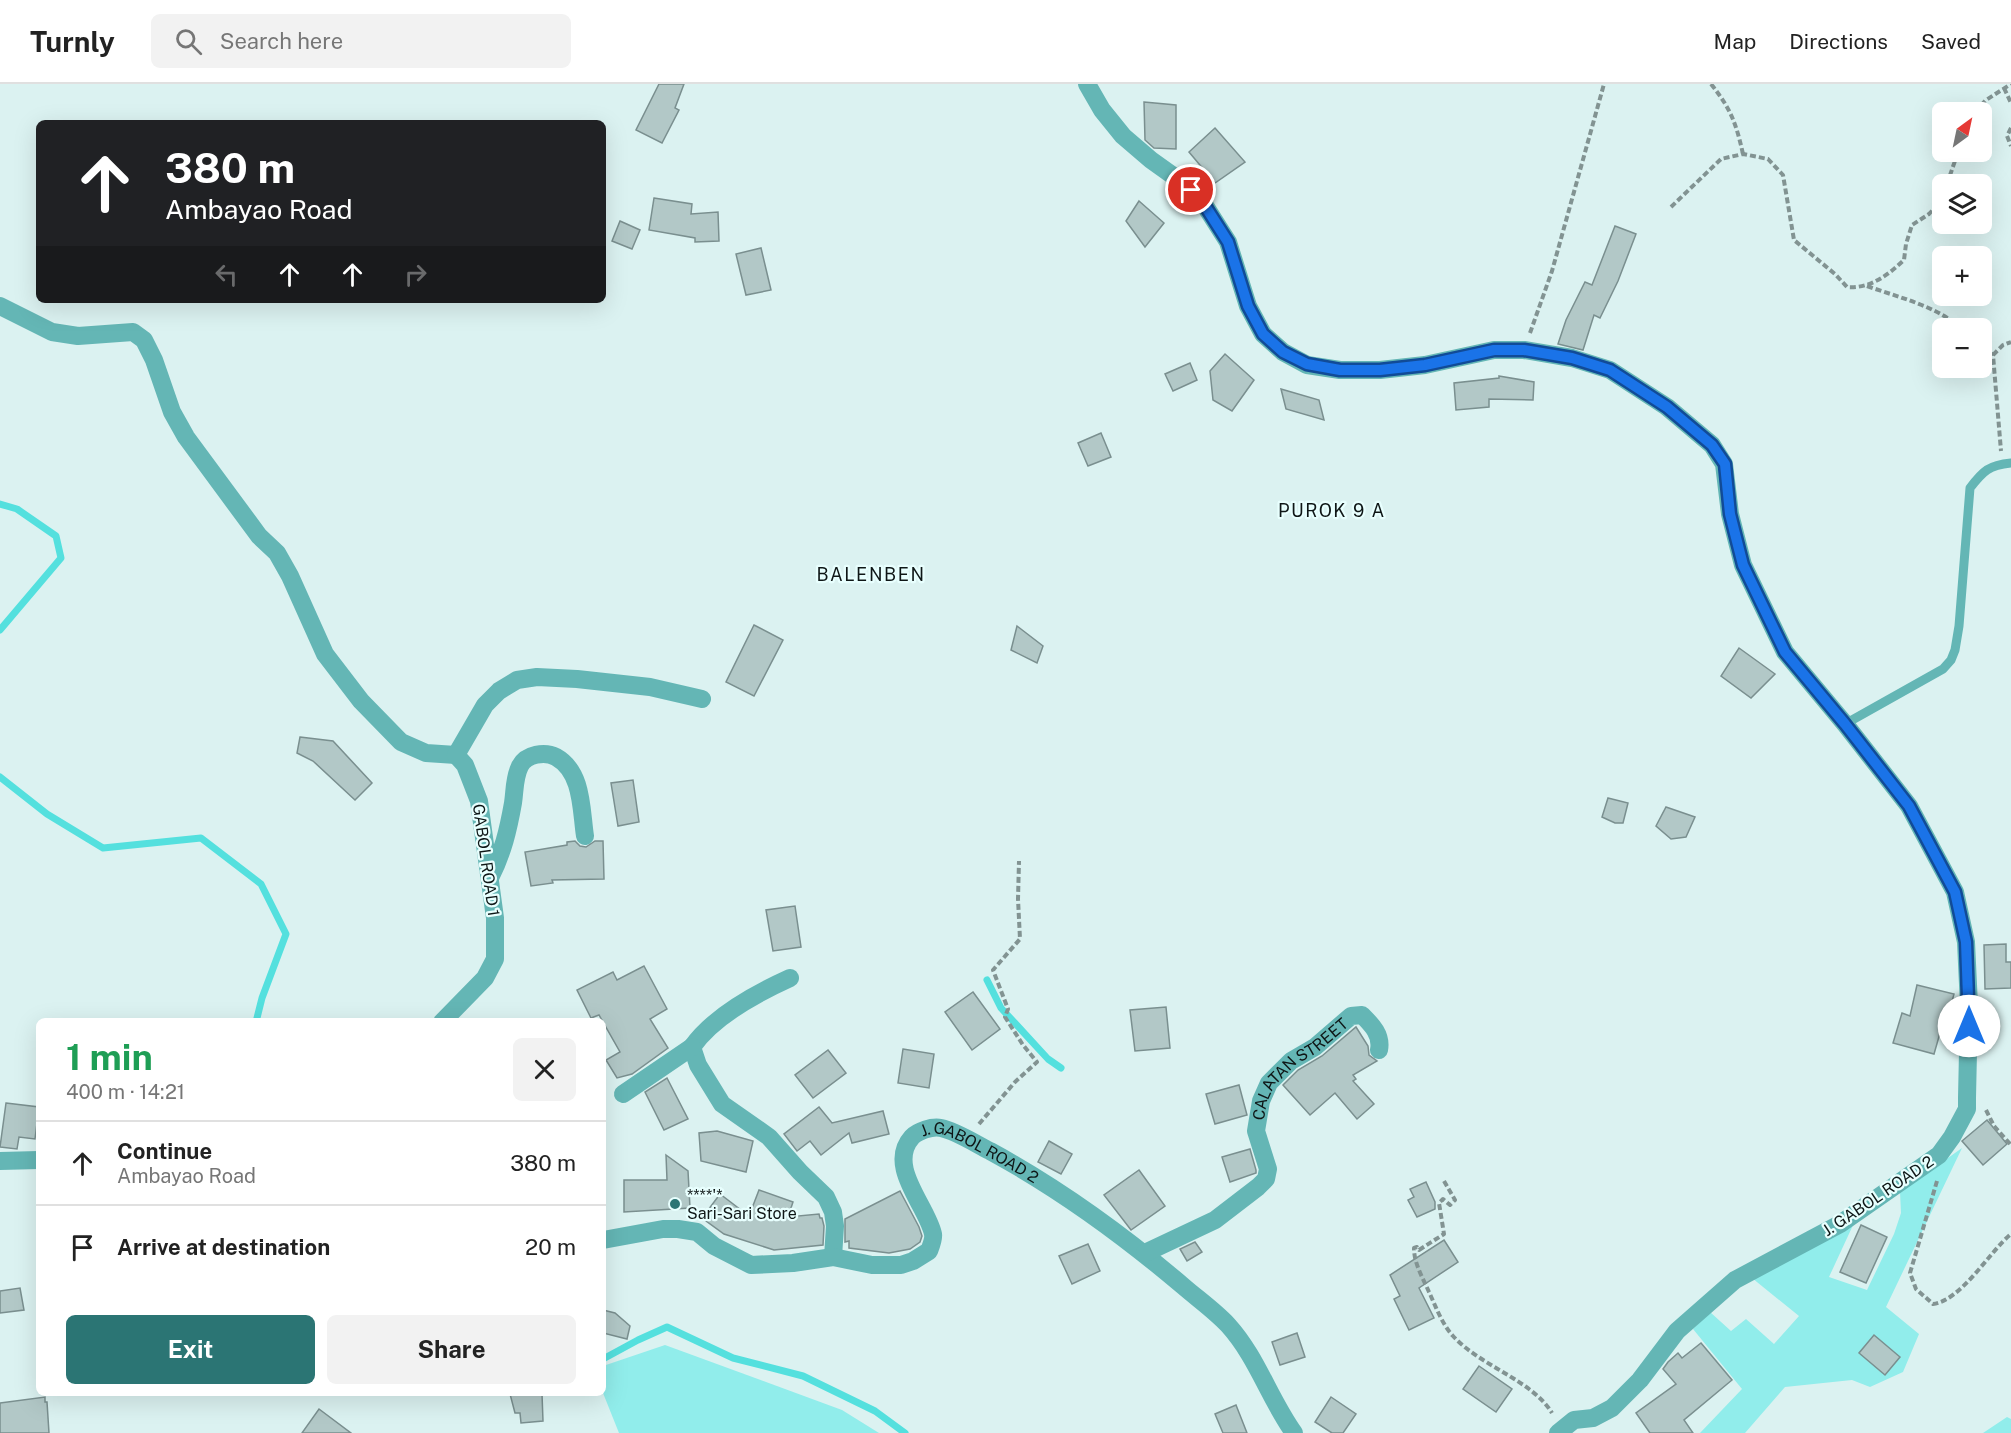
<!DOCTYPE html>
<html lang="en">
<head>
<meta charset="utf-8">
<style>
	:root { --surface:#fff; --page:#f2f2f2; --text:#222; --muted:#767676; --line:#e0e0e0; --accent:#2b7574 }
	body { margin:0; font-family:"Public Sans",sans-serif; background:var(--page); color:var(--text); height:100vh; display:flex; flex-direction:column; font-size:22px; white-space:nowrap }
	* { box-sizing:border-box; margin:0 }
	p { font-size:20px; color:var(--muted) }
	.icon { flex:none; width:33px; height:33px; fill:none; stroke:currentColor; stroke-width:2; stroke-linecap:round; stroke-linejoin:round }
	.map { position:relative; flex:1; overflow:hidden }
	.sheet { position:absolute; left:36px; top:934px; width:570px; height:378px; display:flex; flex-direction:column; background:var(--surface); border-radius:9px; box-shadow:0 6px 24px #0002 }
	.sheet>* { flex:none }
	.banner { position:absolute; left:36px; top:36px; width:570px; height:183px; border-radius:9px; box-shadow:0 6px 24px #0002; background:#202124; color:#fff; overflow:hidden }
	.needle { width:39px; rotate:33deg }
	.fabs { position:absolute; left:1932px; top:18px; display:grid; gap:12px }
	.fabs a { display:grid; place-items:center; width:60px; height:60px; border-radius:9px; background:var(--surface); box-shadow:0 6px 24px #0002; font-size:30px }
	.pin { position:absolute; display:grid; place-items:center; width:51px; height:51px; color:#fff; margin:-26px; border:3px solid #fff; border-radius:50%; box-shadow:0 2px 6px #0007 }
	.me { position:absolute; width:66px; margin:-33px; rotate:0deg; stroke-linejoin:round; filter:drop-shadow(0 0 4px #0008) }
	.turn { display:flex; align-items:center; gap:21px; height:126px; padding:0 30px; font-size:27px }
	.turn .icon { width:78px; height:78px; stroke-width:2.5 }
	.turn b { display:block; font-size:42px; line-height:51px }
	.lanes { display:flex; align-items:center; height:57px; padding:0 30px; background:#0003; justify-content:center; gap:30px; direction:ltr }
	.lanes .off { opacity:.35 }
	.round { display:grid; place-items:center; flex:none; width:63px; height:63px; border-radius:9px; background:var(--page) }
	.head { display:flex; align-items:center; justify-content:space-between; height:102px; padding:0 30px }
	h1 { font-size:36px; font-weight:700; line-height:45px; color:#1e9e55 }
	.primary-button { display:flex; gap:12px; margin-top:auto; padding:12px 30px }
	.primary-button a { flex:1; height:69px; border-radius:9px; background:var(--accent); color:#fff; font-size:24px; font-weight:700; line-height:69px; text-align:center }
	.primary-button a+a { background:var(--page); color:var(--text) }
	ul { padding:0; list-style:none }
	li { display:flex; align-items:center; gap:18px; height:84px; padding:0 30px; border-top:2px solid var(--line) }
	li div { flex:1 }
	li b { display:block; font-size:22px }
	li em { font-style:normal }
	header { display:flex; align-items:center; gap:36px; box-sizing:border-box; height:84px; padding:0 30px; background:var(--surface); border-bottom:2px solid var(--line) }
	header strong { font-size:28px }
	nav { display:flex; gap:33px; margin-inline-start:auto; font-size:21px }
	.search { width:420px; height:54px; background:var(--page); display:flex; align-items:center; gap:15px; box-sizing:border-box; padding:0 21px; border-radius:9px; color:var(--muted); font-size:22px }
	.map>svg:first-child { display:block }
	.green { fill:#91edeb }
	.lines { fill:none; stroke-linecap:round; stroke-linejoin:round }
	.stream { stroke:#54e0de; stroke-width:7 }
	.building { fill:#b2c8c7; stroke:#7a8f8f; stroke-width:1.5 }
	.path { stroke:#829392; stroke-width:4; stroke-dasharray:6 3; stroke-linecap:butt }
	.service { stroke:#64b6b5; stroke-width:9 }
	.minor { stroke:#64b6b5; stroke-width:18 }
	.route-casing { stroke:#114b97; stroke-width:15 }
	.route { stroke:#1a73e8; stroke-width:10 }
	.poi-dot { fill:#2b7574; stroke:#e8fffe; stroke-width:2 }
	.labels { text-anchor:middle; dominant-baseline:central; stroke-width:4.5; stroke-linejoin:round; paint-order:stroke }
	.street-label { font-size:16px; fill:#0e1616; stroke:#e8fffe }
	.poi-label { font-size:16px; fill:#0e1616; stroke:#e8fffe; text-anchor:start }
	.neighbourhood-label { font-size:18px; letter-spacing:1.5px; fill:#0e1616; stroke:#e8fffe }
</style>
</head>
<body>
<header>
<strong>Turnly</strong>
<div class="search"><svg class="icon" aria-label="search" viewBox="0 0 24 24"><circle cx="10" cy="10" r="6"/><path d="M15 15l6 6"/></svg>Search here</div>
<nav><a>Map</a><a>Directions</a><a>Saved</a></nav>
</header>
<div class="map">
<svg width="2011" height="1349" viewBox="0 0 2011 1349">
	<rect width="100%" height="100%" fill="#dbf2f1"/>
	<g class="green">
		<path d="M1962,1064L1886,1223L1919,1250L1903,1288L1870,1303L1852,1296L1785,1303L1745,1349H1700L1742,1305L1693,1245L1710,1228L1731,1247L1746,1235L1774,1260L1799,1232L1752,1194L1854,1139L1829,1193L1867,1206L1894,1150L1901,1129L1900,1108Z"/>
		<path d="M665,1261L842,1326L879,1349H619L603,1309V1282Z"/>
		<path d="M2007,1333L2011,1335V1349H1983Z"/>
	</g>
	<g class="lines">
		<g class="stream">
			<path d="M0,420L17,425L56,452L61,474L0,546"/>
			<path d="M0,693L47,730L103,764L201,754L261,800L286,850L262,914L256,938"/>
			<path d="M987,896L1001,924L1048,975L1061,984"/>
			<path d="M603,1275L638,1256L667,1243L733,1274L803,1292L875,1327L905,1349"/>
		</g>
	</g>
	<g class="building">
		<path d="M659,0H684L675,24L679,26L662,59L636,46Z"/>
		<path d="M1144,18L1176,21V65L1154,64L1145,56Z"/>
		<path d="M1215,44L1245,78L1215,99L1189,68Z"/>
		<path d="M654,114L692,120L691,130L718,128L719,157L695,158V154L649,146Z"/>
		<path d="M1139,117L1164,139L1145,163L1126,137Z"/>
		<path d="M620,137L640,146L632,165L612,157Z"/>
		<path d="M1615,142L1636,150L1618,197L1600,234L1594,231L1583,266L1558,260L1566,236L1585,198L1592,201Z"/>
		<path d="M761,164L771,206L746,211L736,170Z"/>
		<path d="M1225,270L1254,296L1232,327L1213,316L1210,287Z"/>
		<path d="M1190,279L1197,296L1173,307L1165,290Z"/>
		<path d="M1499,292L1534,298L1533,316L1489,315V323L1456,326L1454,299L1499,294Z"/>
		<path d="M1281,305L1319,316L1324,336L1286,325Z"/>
		<path d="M1101,349L1111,373L1088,382L1078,359Z"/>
		<path d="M754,541L783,556L754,612L726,598Z"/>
		<path d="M1017,542L1043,562L1037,579L1011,566Z"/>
		<path d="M1739,564L1775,590L1751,614L1721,592Z"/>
		<path d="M300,653L333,657L372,699L355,716L313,677L297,669Z"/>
		<path d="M633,696L639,738L618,742L611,699Z"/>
		<path d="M1608,714L1628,719L1623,739H1615L1602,733Z"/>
		<path d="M1666,723L1695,733L1686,753L1671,755L1656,742Z"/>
		<path d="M575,757L580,762L586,763L595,757H603L604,795L552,796L553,799L531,802L525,768L567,761V758Z"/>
		<path d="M795,822L801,863L773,867L766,826Z"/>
		<path d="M2006,860V878H2011V904L1985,905L1984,861Z"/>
		<path d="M644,882L667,925L650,935L668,964L632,990L617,994L606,976L620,968L599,931L591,934L577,906L613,888L617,896Z"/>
		<path d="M1917,901L1954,910L1947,936L1944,935L1934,970L1893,959L1902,929L1910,932Z"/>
		<path d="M973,908L1000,945L972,966L945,928Z"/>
		<path d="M1166,923L1170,964L1135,967L1130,926Z"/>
		<path d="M1356,943L1368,962L1369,971L1377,977L1353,991L1356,995L1353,997L1374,1020L1357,1035L1335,1009L1310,1031L1283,1001L1298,986L1322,972Z"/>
		<path d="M903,965L934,970L929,1004L898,999Z"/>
		<path d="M828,966L846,989L813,1014L795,991Z"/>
		<path d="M667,994L688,1035L664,1046L645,1008Z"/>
		<path d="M1239,1001L1247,1031L1215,1040L1206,1010Z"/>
		<path d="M6,1019L39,1023L35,1055L19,1053L17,1065L0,1063Z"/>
		<path d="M819,1023L832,1039L883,1027L889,1050L852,1059L849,1049L821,1071L810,1057L797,1067L784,1050Z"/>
		<path d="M1987,1036L2007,1060L1983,1081L1962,1057Z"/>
		<path d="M717,1047L753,1057L746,1088L701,1077L699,1049Z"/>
		<path d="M1049,1057L1072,1070L1061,1090L1038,1078Z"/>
		<path d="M1250,1065L1256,1086V1089L1230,1098L1222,1073Z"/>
		<path d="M666,1071L688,1087L690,1124L624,1128V1096H667Z"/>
		<path d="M1139,1086L1165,1122L1131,1146L1104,1111Z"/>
		<path d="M1426,1098L1435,1118V1125L1417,1133L1408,1116L1414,1113L1410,1105Z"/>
		<path d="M759,1106L793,1118L788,1133L819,1130L820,1134H822L824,1142L823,1161L774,1166L724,1150L702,1134L720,1110L749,1132Z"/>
		<path d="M900,1107L919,1143L922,1152L920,1158L910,1165L889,1169L849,1164V1157L845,1158V1135Z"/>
		<path d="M1861,1141L1887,1153L1866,1199L1840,1188Z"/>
		<path d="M1444,1156L1458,1178L1419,1204L1434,1234L1409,1246L1394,1215L1400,1212L1390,1191Z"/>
		<path d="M1195,1158L1202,1168L1187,1177L1180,1165Z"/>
		<path d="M1088,1160L1100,1187L1072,1200L1059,1172Z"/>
		<path d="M20,1204L24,1226L0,1229V1207Z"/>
		<path d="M603,1226L615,1229L630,1242L627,1255L603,1249Z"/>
		<path d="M1297,1249L1305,1273L1280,1281L1272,1258Z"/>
		<path d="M1874,1251L1900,1273L1885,1291L1859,1269Z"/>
		<path d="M1701,1259L1732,1296L1684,1336L1693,1349H1650L1636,1329L1676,1300L1663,1285L1668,1278L1678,1269L1682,1274Z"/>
		<path d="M1479,1282L1512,1305L1496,1328L1463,1305Z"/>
		<path d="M510,1310H542L543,1337L521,1339L520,1329H515Z"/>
		<path d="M45,1313V1318H47L49,1349H0V1319Z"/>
		<path d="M1331,1313L1356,1330L1343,1349H1332L1315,1338Z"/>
		<path d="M1236,1321L1247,1349H1223L1215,1330Z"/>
		<path d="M319,1325L351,1349H302Z"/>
	</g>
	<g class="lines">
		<g class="path">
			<path d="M1711,0C1731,25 1736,39 1743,70"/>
			<path d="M2004,4L2011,19"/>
			<path d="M1975,28L1986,16L2011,0"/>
			<path d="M2011,44L2007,52L2011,62"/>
			<path d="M1947,100L1958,68"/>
			<path d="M1671,123L1721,75L1743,70L1768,75L1783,91L1794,156L1835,190L1847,203C1870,205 1888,191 1904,176L1906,160L1912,141L1929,130L1942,116"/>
			<path d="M1867,202C1900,214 1934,221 1961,244"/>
			<path d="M1530,249L1552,187L1604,0"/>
			<path d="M1982,262L1993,271L2001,367"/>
			<path d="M1993,271L2003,261L2011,258"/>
			<path d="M1986,1026L1994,1042L2011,1061"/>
			<path d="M979,1040L1015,998L1037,978L1023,961L1005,933L1008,925L993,886L1020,855L1018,815L1019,777"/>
			<path d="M1444,1097L1455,1116L1450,1121L1443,1115L1439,1119L1444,1150L1419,1166L1417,1163L1414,1164C1414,1180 1423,1194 1429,1208C1436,1223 1442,1240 1453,1252C1480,1282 1532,1296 1552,1329"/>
			<path d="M1937,1097L1910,1189L1916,1205L1933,1220C1962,1216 1989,1168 2011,1150"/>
		</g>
		<path class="service" d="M1845,640L1943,585L1951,576L1955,566L1959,542L1970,404C1983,387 1989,381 2011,379"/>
		<g class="minor">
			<path d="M1087,0L1102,26L1123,52L1151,76L1179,96L1202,117L1228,158L1248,222L1263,250L1283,268L1307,281L1340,286H1380L1425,281L1494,266H1524L1572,274L1610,286L1667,323L1712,361L1724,380L1730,430L1743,481L1785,568L1845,640L1909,722L1955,808L1966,858L1969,922L1967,1014V1025L1952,1053L1939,1071L1840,1140L1735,1196L1677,1247L1640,1296L1612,1324L1593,1334L1574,1336L1558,1349"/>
			<path d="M0,222L52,248L78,252L133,248L144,256L154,276L172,328L186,353L259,452L277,469L290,492L325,570L361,617L401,658L426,669L456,671"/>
			<path d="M490,794C503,768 508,747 513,719C515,706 514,694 520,682C526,670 545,667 556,673C583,688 581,726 585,752"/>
			<path d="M790,894C757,909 713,933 692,963L698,981L722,1020L769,1053L800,1088L826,1113L833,1128L835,1142L833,1173"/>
			<path d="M442,938L485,894L495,875V834L479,717L465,681L456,671L485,621L499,607L517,596L537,593L577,595L650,603L702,615"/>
			<path d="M623,1010L692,963"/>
			<path d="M0,1077L39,1076"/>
			<path id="s1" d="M603,1156L663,1145H678L697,1148L714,1162L751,1181L793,1179L833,1173L872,1181H901L913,1177L929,1167C931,1162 934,1155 933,1150C927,1122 886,1082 912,1053C918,1047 932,1042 941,1044C956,1047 976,1060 990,1067C1060,1105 1123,1151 1183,1202C1198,1215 1215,1227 1228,1241C1257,1273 1269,1314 1294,1349"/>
			<path id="s2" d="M1145,1169L1215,1136L1258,1103L1266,1095L1268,1085L1256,1047L1261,1017L1269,999L1291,977L1315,963L1351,932L1362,931C1372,941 1382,951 1379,966"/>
		</g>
	</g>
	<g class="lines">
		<defs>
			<path id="route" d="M1191,106L1202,117L1228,158L1248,222L1263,250L1283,268L1307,280L1340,286H1380L1425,281L1494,266H1524L1572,274L1610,286L1667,323L1712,361L1725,380L1730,430L1743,481L1785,568L1845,640L1909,722L1955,808L1966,858L1969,942"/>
		</defs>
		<use href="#route" class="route-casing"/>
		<use href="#route" class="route"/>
	</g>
	<circle class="poi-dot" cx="675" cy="1120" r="6"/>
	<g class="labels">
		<g class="street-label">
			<text transform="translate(486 776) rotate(82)">GABOL ROAD 1</text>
			<text stroke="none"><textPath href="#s2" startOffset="273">CALATAN STREET</textPath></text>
			<text stroke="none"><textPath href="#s1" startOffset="540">J. GABOL ROAD 2</textPath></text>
			<text transform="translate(1878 1112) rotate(-34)">J. GABOL ROAD 2</text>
		</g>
		<g class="poi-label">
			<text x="687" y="1111">****'*<tspan x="687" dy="18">Sari-Sari Store</tspan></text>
		</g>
		<g class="neighbourhood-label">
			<text x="1332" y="426">PUROK 9 A</text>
			<text x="871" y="490">BALENBEN</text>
		</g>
	</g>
</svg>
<div class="fabs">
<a><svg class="needle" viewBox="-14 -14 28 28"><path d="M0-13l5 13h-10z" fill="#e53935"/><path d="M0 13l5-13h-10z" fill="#767676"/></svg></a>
<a><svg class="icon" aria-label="layers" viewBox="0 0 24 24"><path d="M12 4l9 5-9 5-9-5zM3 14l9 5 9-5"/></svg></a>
<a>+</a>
<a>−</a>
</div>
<div class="pin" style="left:1191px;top:106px;background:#d93025"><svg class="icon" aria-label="arrive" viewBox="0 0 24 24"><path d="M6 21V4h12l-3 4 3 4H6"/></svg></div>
<svg class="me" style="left:1969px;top:942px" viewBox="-20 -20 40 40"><circle r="19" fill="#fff"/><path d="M0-13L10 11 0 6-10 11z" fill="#1a73e8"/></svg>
<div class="banner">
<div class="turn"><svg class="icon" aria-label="ahead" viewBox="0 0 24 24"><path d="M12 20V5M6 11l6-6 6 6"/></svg><div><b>380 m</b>Ambayao Road</div></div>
<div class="lanes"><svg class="icon off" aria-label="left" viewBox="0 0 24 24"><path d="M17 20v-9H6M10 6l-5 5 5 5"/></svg><svg class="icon" aria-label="ahead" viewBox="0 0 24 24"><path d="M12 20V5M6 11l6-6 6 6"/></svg><svg class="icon" aria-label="ahead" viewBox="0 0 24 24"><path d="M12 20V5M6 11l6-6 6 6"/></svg><svg class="icon off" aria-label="right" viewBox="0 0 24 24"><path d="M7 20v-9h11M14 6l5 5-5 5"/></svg></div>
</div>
<section class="sheet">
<div class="head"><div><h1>1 min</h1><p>400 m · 14:21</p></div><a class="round"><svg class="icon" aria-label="close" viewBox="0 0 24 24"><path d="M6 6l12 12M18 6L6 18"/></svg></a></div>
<ul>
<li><svg class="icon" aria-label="ahead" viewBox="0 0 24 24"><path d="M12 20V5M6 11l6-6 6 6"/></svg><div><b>Continue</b><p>Ambayao Road</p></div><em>380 m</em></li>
<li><svg class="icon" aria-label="arrive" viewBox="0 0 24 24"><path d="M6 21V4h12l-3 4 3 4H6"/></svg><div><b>Arrive at destination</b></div><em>20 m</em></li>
</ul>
<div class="primary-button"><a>Exit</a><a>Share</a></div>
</section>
</div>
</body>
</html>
